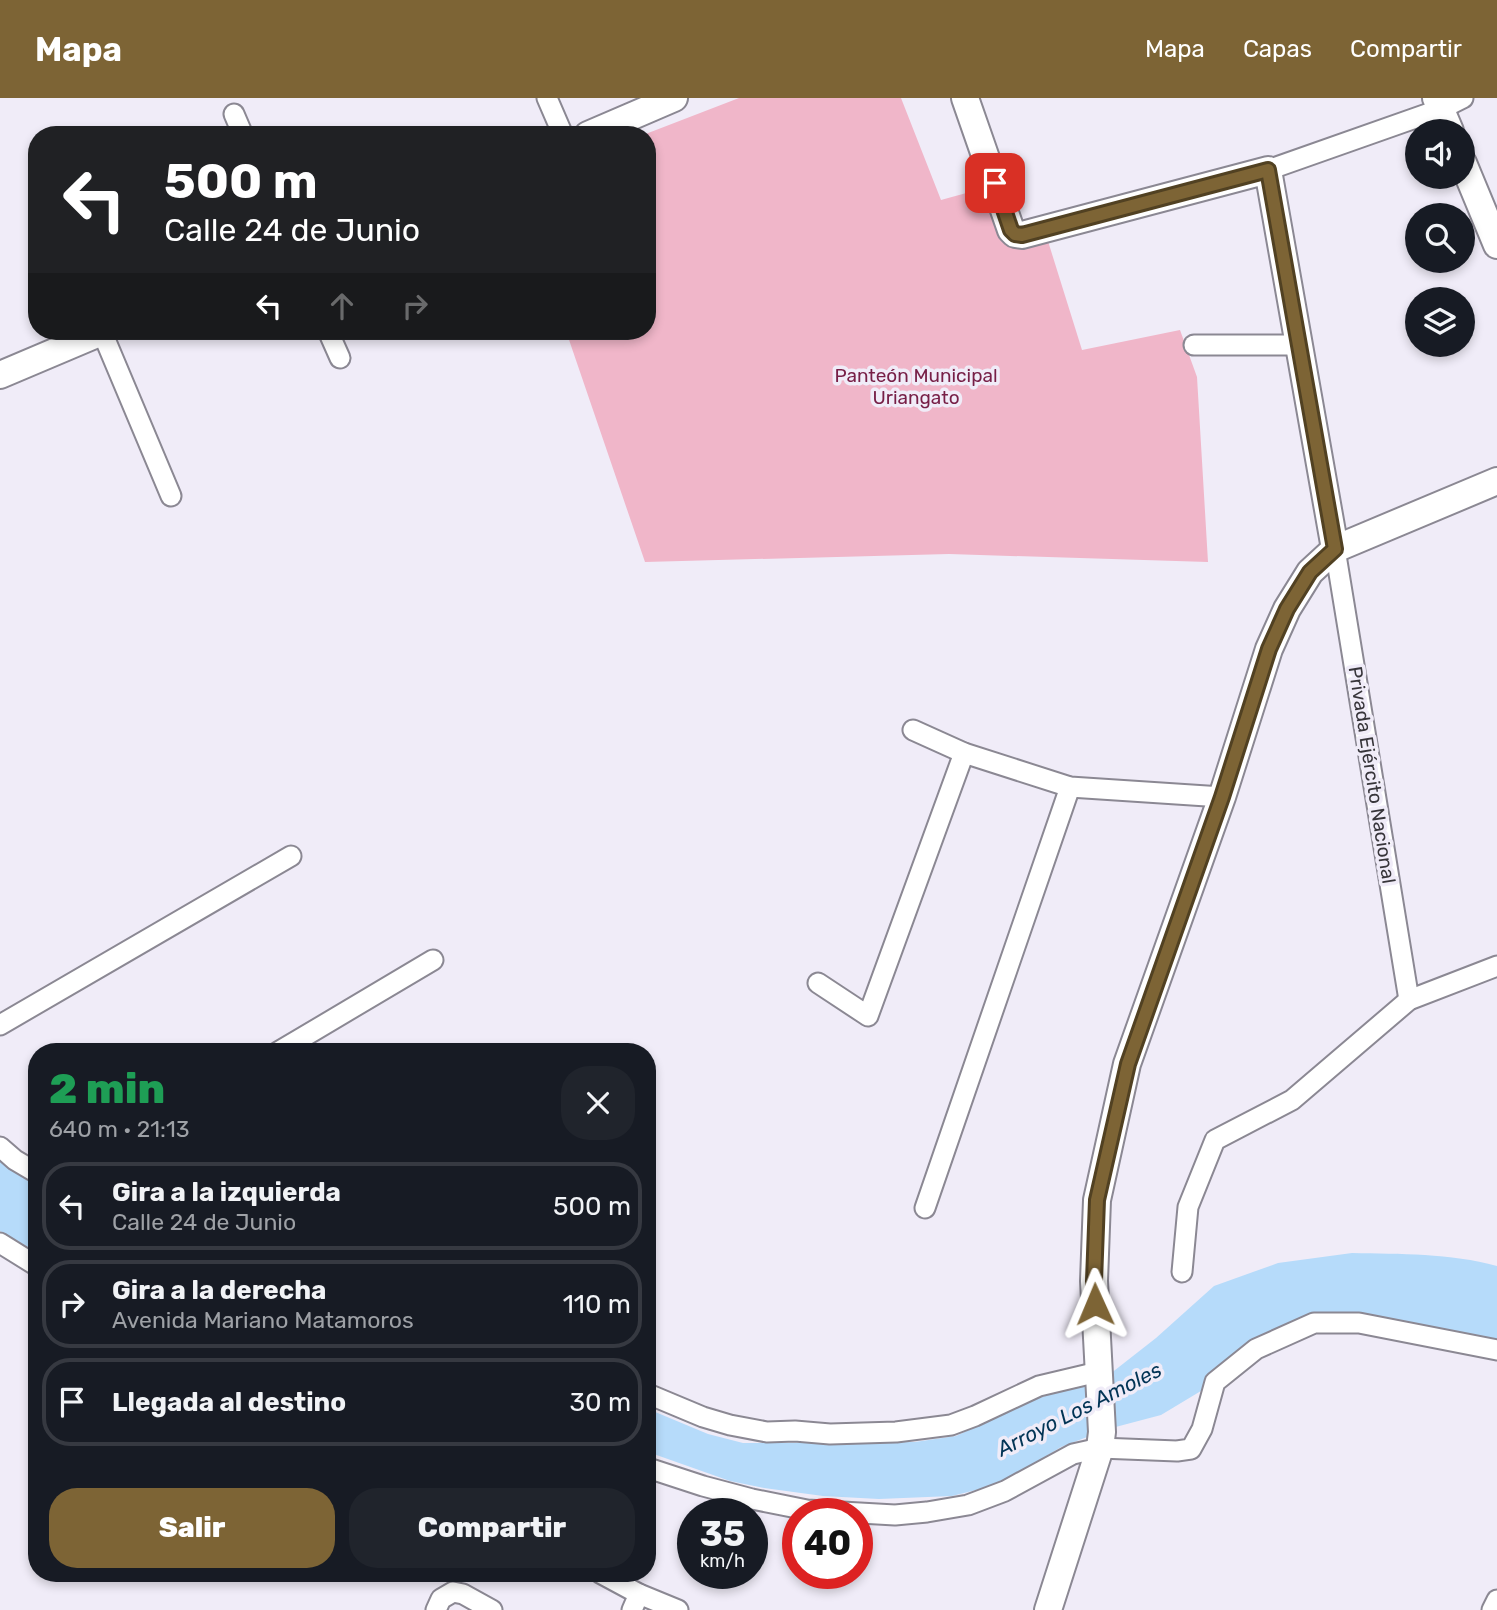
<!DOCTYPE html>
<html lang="es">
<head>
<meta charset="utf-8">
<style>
	:root { --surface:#171b24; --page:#20242c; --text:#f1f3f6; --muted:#9ea1a6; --line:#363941; --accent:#7d6435 }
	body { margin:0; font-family:Rubik,sans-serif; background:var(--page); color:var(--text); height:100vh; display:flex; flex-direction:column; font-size:26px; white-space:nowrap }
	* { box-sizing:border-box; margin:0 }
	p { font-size:23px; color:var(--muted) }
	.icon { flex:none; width:38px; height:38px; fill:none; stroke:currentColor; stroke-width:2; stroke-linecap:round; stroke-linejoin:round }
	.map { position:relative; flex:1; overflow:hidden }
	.details { position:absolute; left:28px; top:945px; width:628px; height:539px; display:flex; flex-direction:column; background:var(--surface); border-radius:28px; box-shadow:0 4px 10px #0003 }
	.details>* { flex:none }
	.banner { position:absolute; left:28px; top:28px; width:628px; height:214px; border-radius:28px; box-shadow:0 4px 10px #0003; background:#202124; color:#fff; overflow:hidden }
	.buttons { position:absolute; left:1405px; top:21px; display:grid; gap:14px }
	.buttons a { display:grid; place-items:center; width:70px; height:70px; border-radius:50%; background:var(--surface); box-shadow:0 4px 10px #0003; font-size:35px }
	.speed { position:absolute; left:677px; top:1400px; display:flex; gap:14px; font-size:35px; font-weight:700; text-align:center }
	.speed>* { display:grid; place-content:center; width:91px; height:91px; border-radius:50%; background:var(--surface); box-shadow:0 4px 10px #0003; line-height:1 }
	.speed small { font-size:18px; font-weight:400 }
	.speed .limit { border:10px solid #d22; background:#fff; color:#111 }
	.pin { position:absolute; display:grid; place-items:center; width:60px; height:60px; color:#fff; margin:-30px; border-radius:14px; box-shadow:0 4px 10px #0006 }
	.me { position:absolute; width:77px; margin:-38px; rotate:359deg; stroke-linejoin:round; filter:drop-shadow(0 0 5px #0008) }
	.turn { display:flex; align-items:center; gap:24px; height:147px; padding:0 21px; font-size:32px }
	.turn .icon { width:91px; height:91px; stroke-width:2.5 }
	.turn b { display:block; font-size:49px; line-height:60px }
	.lanes { display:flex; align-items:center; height:66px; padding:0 21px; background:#0003; justify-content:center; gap:35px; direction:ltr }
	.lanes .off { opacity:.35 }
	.round { display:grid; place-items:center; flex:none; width:74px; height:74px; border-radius:28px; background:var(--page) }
	.summary { display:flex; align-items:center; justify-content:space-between; height:119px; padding:0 21px }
	h1 { font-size:42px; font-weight:800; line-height:52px; color:#1e9e55 }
	.button { display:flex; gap:14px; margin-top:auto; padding:14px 21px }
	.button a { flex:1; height:80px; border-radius:28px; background:var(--accent); color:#fff; font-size:28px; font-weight:800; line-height:80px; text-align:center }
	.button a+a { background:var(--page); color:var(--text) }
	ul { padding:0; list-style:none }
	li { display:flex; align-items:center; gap:21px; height:88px; margin:0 14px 10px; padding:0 7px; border:4px solid var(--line); border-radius:28px }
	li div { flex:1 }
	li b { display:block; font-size:26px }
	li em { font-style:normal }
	header { display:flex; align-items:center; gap:42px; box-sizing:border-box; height:98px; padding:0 35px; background:var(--accent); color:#fff }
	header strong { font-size:33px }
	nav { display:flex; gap:38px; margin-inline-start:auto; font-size:24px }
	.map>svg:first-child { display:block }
	.green { fill:#f0b6c9 }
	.water { fill:#b6dbfa }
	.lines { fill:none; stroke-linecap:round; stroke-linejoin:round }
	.street-casing { stroke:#8b8893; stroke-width:23 }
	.secondary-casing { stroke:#8b8893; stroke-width:30 }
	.street { stroke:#fff; stroke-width:19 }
	.secondary { stroke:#fff; stroke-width:26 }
	.route-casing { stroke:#514122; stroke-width:18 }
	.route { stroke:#7d6435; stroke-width:12 }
	.labels { text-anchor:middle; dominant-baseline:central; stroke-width:7; stroke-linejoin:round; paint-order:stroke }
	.park-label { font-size:19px; fill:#771f47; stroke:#f0ecf8 }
	.street-label { font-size:19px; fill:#37353a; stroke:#f0ecf8 }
	.water-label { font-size:21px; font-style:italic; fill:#023455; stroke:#f0ecf8 }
</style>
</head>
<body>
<header>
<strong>Mapa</strong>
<nav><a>Mapa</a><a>Capas</a><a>Compartir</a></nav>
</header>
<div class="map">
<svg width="1497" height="1512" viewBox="0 0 1497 1512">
	<rect width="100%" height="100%" fill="#f0ecf8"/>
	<path class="green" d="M739,0H901L941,102L988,89L1009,145L1047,140L1082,252L1180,232L1197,279L1208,464L949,456L645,464L566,233H648V37H643Z"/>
	<g class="water">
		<path d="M0,1059L37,1086V1154L0,1133Z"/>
		<path d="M1352,1155C1400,1156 1450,1155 1497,1168V1252L1314,1225L1161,1317L1108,1331L1061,1349L1030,1368L992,1388L952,1398L879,1401L823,1398L764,1390L730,1383L648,1354V1311L708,1336L743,1345L915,1344L956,1338L1026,1305L1048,1297L1095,1285L1110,1276L1156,1240L1214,1188L1278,1165Z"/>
	</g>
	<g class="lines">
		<defs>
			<g id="street">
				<path d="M547,0L563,37"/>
				<path d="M234,16L243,37"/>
				<path d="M1268,72L1441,11L1463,0"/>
				<path d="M328,233L340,260"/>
				<path d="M102,234L171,398"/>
				<path d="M1194,247H1299"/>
				<path d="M1335,451L1409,902"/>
				<path d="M913,632L964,655L1070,689L1222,699"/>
				<path d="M818,885L868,918L964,655"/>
				<path d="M0,927L291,758"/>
				<path d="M278,954L433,862"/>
				<path d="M0,1049L15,1062L37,1075"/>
				<path d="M925,1110L1070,689"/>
				<path d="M0,1145L37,1168"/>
				<path d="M1182,1174L1188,1109L1215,1042L1292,1002L1409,902L1497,868"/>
				<path d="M648,1296L703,1319L730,1327L767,1334L795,1333L830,1336L896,1334L951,1327L975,1318L1039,1288L1098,1274"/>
				<path d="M648,1370L703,1388L752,1401L807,1412L895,1417L927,1414L968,1407L1005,1393L1073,1356L1100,1350L1177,1353L1191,1351L1202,1331L1215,1284L1256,1251L1314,1225H1359L1497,1252"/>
				<path d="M600,1475L639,1496L678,1512"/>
				<path d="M436,1512L441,1501L453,1494L463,1496L492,1512"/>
				<path d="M632,1512L639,1496"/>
				<path d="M1492,1512L1497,1502"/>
			</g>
			<g id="secondary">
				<path d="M965,0L1011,132L1015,136L1022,137L1268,72L1335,451"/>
				<path d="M1436,0L1450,33"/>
				<path d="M588,37L674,0"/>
				<path d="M1463,65L1497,147"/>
				<path d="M0,277L104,233"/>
				<path d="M1048,1512L1100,1350L1102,1334L1094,1183L1097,1102L1127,966L1222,699L1269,551L1287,511L1310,474L1335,451L1497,383"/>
			</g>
		</defs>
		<use href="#street" class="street-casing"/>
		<use href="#secondary" class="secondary-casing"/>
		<use href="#street" class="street"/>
		<use href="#secondary" class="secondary"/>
	</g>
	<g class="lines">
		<defs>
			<path id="route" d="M995,85L1011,132L1015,136L1022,137L1268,72L1335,451L1310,474L1287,511L1269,551L1222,699L1128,966L1097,1102L1094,1183L1095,1206"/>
		</defs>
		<use href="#route" class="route-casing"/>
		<use href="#route" class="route"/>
	</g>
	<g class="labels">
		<g class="park-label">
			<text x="916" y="277">Panteón Municipal<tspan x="916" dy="22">Uriangato</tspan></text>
		</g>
		<g class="street-label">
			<text transform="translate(1372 677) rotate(81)">Privada Ejército Nacional</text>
		</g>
		<g class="water-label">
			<text transform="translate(1079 1311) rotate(-27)">Arroyo Los Amoles</text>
		</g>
	</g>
</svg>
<div class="buttons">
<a><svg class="icon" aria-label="sound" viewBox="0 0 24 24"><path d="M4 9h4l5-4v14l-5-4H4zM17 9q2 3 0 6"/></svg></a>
<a><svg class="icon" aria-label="search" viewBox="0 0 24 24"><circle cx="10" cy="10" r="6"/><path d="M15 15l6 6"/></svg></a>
<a><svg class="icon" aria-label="layers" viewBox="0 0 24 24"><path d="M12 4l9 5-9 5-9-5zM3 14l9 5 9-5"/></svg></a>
</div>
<div class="speed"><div>35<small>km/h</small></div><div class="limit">40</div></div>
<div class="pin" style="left:995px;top:85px;background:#d93025"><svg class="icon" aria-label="arrive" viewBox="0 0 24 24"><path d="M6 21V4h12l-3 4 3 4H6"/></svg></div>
<svg class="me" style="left:1095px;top:1206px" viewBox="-20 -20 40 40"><path d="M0-17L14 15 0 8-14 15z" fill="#7d6435" stroke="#fff" stroke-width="4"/></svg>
<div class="banner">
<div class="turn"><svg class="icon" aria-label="left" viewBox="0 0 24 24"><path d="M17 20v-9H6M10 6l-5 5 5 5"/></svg><div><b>500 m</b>Calle 24 de Junio</div></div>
<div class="lanes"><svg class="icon" aria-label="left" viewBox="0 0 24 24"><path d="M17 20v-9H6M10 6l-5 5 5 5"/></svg><svg class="icon off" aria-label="ahead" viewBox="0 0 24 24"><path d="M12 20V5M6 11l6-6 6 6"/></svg><svg class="icon off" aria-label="right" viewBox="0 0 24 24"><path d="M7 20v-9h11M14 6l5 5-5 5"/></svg></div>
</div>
<section class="details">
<div class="summary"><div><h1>2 min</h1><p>640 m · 21:13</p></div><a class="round"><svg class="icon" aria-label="close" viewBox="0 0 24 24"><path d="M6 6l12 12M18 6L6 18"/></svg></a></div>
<ul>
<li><svg class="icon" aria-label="left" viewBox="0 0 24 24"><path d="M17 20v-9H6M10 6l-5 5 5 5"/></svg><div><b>Gira a la izquierda</b><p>Calle 24 de Junio</p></div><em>500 m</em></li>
<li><svg class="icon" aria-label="right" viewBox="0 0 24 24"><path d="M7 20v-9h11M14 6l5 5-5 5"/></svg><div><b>Gira a la derecha</b><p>Avenida Mariano Matamoros</p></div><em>110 m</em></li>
<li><svg class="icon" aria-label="arrive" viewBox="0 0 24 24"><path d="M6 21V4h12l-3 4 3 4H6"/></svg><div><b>Llegada al destino</b></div><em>30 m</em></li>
</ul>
<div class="button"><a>Salir</a><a>Compartir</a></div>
</section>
</div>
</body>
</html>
